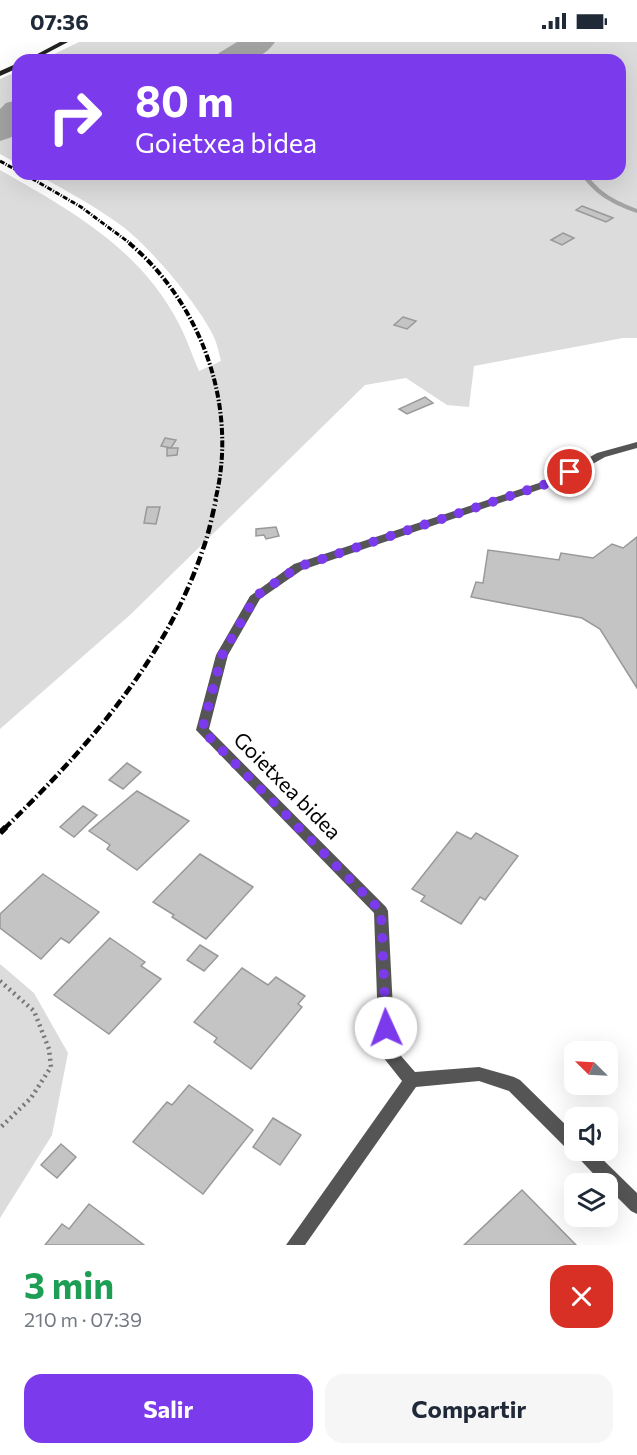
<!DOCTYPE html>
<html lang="es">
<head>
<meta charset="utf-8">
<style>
	:root { --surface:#fff; --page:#f6f6f7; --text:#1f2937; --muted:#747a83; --accent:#7c3aed }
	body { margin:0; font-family:Commissioner,sans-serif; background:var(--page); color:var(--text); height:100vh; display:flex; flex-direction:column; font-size:22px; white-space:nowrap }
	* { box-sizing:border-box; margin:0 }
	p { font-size:20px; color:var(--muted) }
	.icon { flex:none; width:33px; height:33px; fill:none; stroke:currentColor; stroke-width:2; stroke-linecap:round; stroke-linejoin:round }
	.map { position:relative; height:1203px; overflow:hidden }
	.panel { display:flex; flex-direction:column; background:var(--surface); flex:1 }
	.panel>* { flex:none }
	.hud { position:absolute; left:12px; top:12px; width:614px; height:126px; border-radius:18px; box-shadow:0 6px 24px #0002; background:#7c3aed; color:#fff; overflow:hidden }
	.needle { width:39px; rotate:294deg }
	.fabs { position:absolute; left:564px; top:999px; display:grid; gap:12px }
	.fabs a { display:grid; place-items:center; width:54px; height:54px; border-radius:12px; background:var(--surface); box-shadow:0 6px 24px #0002; font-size:30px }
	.pin { position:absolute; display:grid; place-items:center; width:51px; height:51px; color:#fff; margin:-26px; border:3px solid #fff; border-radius:50%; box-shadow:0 2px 6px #0007 }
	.me { position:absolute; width:66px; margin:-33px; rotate:358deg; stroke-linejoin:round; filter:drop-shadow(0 0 4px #0008) }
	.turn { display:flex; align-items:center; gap:21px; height:126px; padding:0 24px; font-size:27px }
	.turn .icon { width:78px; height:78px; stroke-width:2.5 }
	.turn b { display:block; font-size:42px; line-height:51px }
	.round { display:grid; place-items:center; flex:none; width:63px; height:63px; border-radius:18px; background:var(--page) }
	.overview { display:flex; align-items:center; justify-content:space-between; height:102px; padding:0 24px }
	h1 { font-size:36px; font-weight:700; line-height:45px; color:#1e9e55 }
	.cta { display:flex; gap:12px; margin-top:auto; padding:12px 24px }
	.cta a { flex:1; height:69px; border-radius:18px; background:var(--accent); color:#fff; font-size:24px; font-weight:700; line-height:69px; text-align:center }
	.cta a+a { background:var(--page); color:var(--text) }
	.status { display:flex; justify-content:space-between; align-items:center; height:42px; padding:0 30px; background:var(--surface); direction:ltr }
	.status svg { height:16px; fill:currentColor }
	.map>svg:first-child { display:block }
	.green { fill:#dcdcdc }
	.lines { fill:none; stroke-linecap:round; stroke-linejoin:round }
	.stream { fill:#a3a3a3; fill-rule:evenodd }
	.river { fill:#a3a3a3; fill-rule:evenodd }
	.building { fill:#c4c4c4; stroke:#999; stroke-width:1.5 }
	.path { stroke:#777; stroke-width:4.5; stroke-dasharray:2 4; stroke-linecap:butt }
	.street { fill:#555; fill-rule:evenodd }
	.secondary { fill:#222; fill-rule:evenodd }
	.rail-far3 { stroke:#000; stroke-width:3; stroke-dasharray:5 1.5 1 1.5; stroke-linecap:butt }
	.rail-far2 { stroke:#000; stroke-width:4; stroke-dasharray:7 2 1.5 2; stroke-linecap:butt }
	.rail-far1 { stroke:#000; stroke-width:4.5; stroke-dasharray:9 3 1.5 3; stroke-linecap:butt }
	.rail { stroke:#000; stroke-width:6; stroke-dasharray:11 4 2 4; stroke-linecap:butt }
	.route { stroke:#7c3aed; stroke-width:10; stroke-dasharray:0 18 }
	.labels { text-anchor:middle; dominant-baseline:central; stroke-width:5; stroke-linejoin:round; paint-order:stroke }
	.street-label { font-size:21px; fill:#000; stroke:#fff }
</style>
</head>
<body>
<div class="status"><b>07:36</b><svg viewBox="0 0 49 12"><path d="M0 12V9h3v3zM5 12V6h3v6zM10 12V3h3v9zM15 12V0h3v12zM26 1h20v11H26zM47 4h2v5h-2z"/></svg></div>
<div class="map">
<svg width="637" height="1203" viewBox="0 0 637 1203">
	<rect width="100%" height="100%" fill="#fff"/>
	<g class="green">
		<path d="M79,0H637V296H623L474,324L469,365L447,363L406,336L365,343L130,573L0,687V128C70,168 141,207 179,282C187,297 192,313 199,329L221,319C219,311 217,301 213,293C197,261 151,206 122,184C95,164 65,148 36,132H620V18H42Z"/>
		<path d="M18,29V122L0,112V37Z"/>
		<path d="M0,922L34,951L68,1011L52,1093L0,1176Z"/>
	</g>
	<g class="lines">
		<path class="stream" d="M581,132H587C599,151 617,159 637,167V171C614,163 594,153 581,132Z"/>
		<g class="river">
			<path d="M237,0H275C260,22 237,18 214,18L219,11Z"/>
			<path d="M18,58V89L12,95L0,99V67L6,61Z"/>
		</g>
	</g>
	<g class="building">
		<path d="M582,164L613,176L606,180L576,168Z"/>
		<path d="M563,191L574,196L562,203L551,198Z"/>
		<path d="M403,275L416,279L407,287L394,283Z"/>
		<path d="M425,355L433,361L407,372L399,367Z"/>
		<path d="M165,396L176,398L171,406L161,404Z"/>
		<path d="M167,406H178L177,413L167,414Z"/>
		<path d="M147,465H160L156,482L144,481Z"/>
		<path d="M276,485L279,494L266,497L264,493L256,494V487Z"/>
		<path d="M637,495V646L600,587L582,576L471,555L476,540L483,541L488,508L559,518L561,511L593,516L612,502L623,506Z"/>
		<path d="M127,721L141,730L123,747L109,738Z"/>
		<path d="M137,749L189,779L137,828L107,807L110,803L89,789Z"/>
		<path d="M83,764L97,773L74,795L60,785Z"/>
		<path d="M457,790L471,797L476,791L518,814L485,858L480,855L461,882L421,859L425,854L412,847Z"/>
		<path d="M200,812L253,845L206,897L172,875L174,873L153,860Z"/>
		<path d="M43,832L99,870L69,901L61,896L41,917L0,886V872Z"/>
		<path d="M110,896L145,920L141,924L161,937L109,992L54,953Z"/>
		<path d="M200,903L218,914L204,929L187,918Z"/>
		<path d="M242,926L268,943L276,935L305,954L298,962L302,965L251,1027L214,1000L217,996L194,980Z"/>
		<path d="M189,1043L253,1088L203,1152L133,1100L167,1060L172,1063Z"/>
		<path d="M273,1076L301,1093L280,1123L253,1105Z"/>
		<path d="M61,1102L76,1115L57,1136L41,1123Z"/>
		<path d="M522,1148L576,1203H464Z"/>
		<path d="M89,1162L144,1203H45L62,1182L69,1187Z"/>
	</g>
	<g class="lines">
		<path class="path" d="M0,939L34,969L49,1007L51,1025L31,1056L0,1086"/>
		<path class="street" d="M637,400V406L605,415L559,441L302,528L260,557L228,613L209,687L386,865L388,869L395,1007L415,1030L479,1025L514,1035L520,1038L574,1091V1108H593L637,1151V1172L631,1169L608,1146V1142H603L573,1110L568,1108L509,1049L479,1039L416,1045L305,1203H286L402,1039L379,1010L374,871L196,688L216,613L250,554L294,522L551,437L597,411Z"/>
		<g class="secondary">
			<path d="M60,0H68L34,18H26Z"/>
			<path d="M18,21V26L0,34V29Z"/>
		</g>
		<g class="rail-far3">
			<path d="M0,119L18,129"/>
			<path d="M24,132L81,165L131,202"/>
		</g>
		<path class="rail-far2" d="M129,201C202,262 239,366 215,459"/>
		<path class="rail-far1" d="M4,787C87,706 166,618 203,507C209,491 212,474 216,458"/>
		<path class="rail" d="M0,791L6,785"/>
	</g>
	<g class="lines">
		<path class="route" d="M386,986L381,869L202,688L222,613L256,554L298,525L555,439L570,430"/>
	</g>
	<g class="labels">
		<g class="street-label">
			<text transform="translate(288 743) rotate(45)">Goietxea bidea</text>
		</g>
	</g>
</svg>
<div class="fabs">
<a><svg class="needle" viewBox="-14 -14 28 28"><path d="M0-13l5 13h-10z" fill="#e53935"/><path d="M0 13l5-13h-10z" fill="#747a83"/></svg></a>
<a><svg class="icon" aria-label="sound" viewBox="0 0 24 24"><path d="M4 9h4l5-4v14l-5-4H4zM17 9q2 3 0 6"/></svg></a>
<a><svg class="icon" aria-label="layers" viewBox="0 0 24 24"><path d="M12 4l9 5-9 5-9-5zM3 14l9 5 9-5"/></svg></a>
</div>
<div class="pin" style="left:570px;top:430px;background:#d93025"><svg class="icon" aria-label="arrive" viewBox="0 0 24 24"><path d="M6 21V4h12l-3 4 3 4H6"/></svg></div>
<svg class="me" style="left:386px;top:986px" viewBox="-20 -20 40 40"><circle r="19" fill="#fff"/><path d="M0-13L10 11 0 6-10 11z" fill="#7c3aed"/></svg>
<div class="hud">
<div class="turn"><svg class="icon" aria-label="right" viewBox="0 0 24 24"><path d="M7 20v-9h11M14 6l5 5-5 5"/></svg><div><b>80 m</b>Goietxea bidea</div></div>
</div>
</div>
<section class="panel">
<div class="overview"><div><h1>3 min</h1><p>210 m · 07:39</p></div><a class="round" style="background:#d93025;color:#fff"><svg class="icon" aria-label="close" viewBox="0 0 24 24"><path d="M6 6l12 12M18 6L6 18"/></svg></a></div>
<div class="cta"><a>Salir</a><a>Compartir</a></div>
</section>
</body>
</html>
